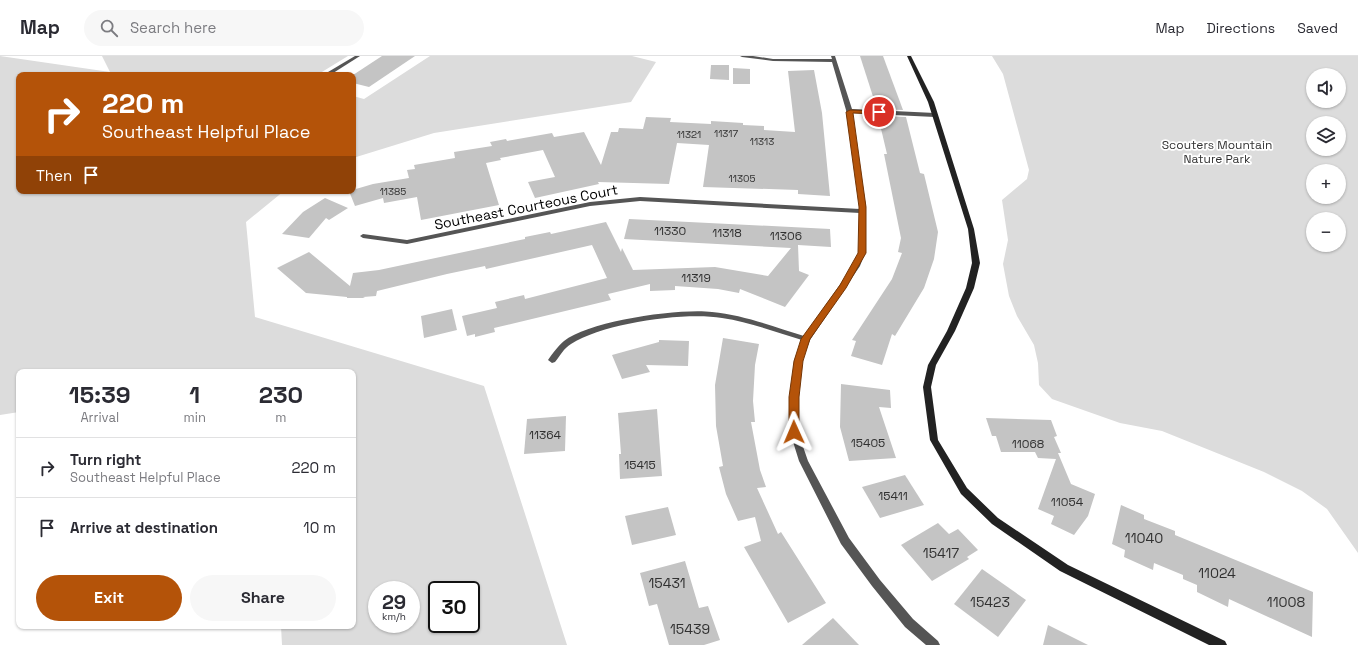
<!DOCTYPE html>
<html lang="en">
<head>
<meta charset="utf-8">
<style>
	:root { --surface:#fff; --page:#f7f7f7; --text:#2b2b33; --muted:#7c7c81; --line:#e1e1e2; --accent:#b45309 }
	body { margin:0; font-family:"Space Grotesk",sans-serif; background:var(--page); color:var(--text); height:100vh; display:flex; flex-direction:column; font-size:15px; white-space:nowrap }
	* { box-sizing:border-box; margin:0 }
	p { font-size:13px; color:var(--muted) }
	.icon { flex:none; width:22px; height:22px; fill:none; stroke:currentColor; stroke-width:2; stroke-linecap:round; stroke-linejoin:round }
	.map { position:relative; flex:1; overflow:hidden }
	.panel { position:absolute; left:16px; top:313px; width:340px; height:260px; display:flex; flex-direction:column; background:var(--surface); border-radius:8px; box-shadow:0 1px 3px #0004 }
	.panel>* { flex:none }
	.hud { position:absolute; left:16px; top:16px; width:340px; height:122px; border-radius:8px; box-shadow:0 1px 3px #0004; background:#b45309; color:#fff; overflow:hidden }
	.controls { position:absolute; left:1306px; top:12px; display:grid; gap:8px }
	.controls a { display:grid; place-items:center; width:40px; height:40px; border-radius:50%; background:var(--surface); box-shadow:0 1px 3px #0004; font-size:20px }
	.speed { position:absolute; left:368px; top:525px; display:flex; gap:8px; font-size:20px; font-weight:700; text-align:center }
	.speed>* { display:grid; place-content:center; width:52px; height:52px; border-radius:50%; background:var(--surface); box-shadow:0 1px 3px #0004; line-height:1 }
	.speed small { font-size:10px; font-weight:400 }
	.speed .limit { border:2px solid #111; border-radius:6px; background:#fff; color:#111 }
	.pin { position:absolute; display:grid; place-items:center; width:34px; height:34px; color:#fff; margin:-17px; border:2px solid #fff; border-radius:50%; box-shadow:0 1px 4px #0007 }
	.me { position:absolute; width:44px; margin:-22px; rotate:359deg; stroke-linejoin:round; filter:drop-shadow(0 0 3px #0008) }
	.turn { display:flex; align-items:center; gap:14px; height:84px; padding:0 20px; font-size:18px }
	.turn .icon { width:52px; height:52px; stroke-width:2.5 }
	.turn b { display:block; font-size:28px; line-height:34px }
	.then { display:flex; align-items:center; height:38px; padding:0 20px; background:#0003; gap:8px; font-size:15px }
	.eta { display:flex; justify-content:space-evenly; align-items:center; height:68px; text-align:center }
	.eta b { font-size:24px; font-weight:800; line-height:28px }
	.primary-button { display:flex; gap:8px; margin-top:auto; padding:8px 20px }
	.primary-button a { flex:1; height:46px; border-radius:24px; background:var(--accent); color:#fff; font-size:16px; font-weight:800; line-height:46px; text-align:center }
	.primary-button a+a { background:var(--page); color:var(--text) }
	ul { padding:0; list-style:none }
	li { display:flex; align-items:center; gap:12px; height:60px; padding:0 20px; border-top:1px solid var(--line) }
	li div { flex:1 }
	li b { display:block; font-size:15px }
	li em { font-style:normal }
	header { display:flex; align-items:center; gap:24px; box-sizing:border-box; height:56px; padding:0 20px; background:var(--surface); border-bottom:1px solid var(--line) }
	header strong { font-size:19px }
	nav { display:flex; gap:22px; margin-inline-start:auto; font-size:14px }
	.search { width:280px; height:36px; background:var(--page); display:flex; align-items:center; gap:10px; box-sizing:border-box; padding:0 14px; border-radius:22px; color:var(--muted); font-size:15px }
	.map>svg:first-child { display:block }
	.green { fill:#dcdcdc; fill-rule:evenodd }
	.building { fill:#c4c4c4 }
	.lines { fill:none; stroke-linecap:round; stroke-linejoin:round }
	.street { fill:#555; fill-rule:evenodd }
	.secondary { fill:#222; fill-rule:evenodd }
	.route { fill:#b45309; stroke:#753606 }
	.labels { text-anchor:middle; dominant-baseline:central; stroke-width:3.5; stroke-linejoin:round; paint-order:stroke }
	.far-number-label { font-size:10px; fill:#313131 }
	.far-park-label { font-size:12px; fill:#333; stroke:#fff }
	.number-label { font-size:12px; fill:#313131 }
	.street-label { font-size:14px; fill:#000; stroke:#fff }
	.near-number-label { font-size:14px; fill:#313131 }
</style>
</head>
<body>
<header>
<strong>Map</strong>
<div class="search"><svg class="icon" aria-label="search" viewBox="0 0 24 24"><circle cx="10" cy="10" r="6"/><path d="M15 15l6 6"/></svg>Search here</div>
<nav><a>Map</a><a>Directions</a><a>Saved</a></nav>
</header>
<div class="map">
<svg width="1358" height="589" viewBox="0 0 1358 589">
	<rect width="100%" height="100%" fill="#fff"/>
	<g class="green">
		<path d="M0,0L110,16L102,0H348L317,19H19V135H284L246,166L255,261L484,330L567,589H282L281,570H353V316H19V356L0,359ZM377,534H411V568H377ZM437,534H471V568H437Z"/>
		<path d="M430,0H632L656,6L631,46L434,77L353,102V40L364,43Z"/>
		<path d="M992,0H1358V497L1327,453L1302,435L1264,416L1162,375L1120,367L1052,343L1039,329L1038,307L1034,289L1017,260L1009,240L1003,208L1008,184L1002,144L1027,123L1029,114L1003,18ZM1313,19H1339V45H1313ZM1313,67H1339V93H1313ZM1313,115H1339V141H1313ZM1313,163H1339V189H1313Z"/>
	</g>
	<g class="building">
		<path d="M382,0H415L369,31L353,27V19Z"/>
		<path d="M860,0H883L903,54L877,53Z"/>
		<path d="M711,9H729V24L710,23Z"/>
		<path d="M733,12L750,13V28H733Z"/>
		<path d="M814,14L822,57L830,140L798,138V134L703,131L709,89L677,87L669,128L598,126L599,128L535,142L528,126L555,121L543,94L500,102L501,104L486,107L499,149L421,164L417,141L384,147L383,142L355,150L349,135L373,128L409,122L407,114L415,113L414,109L455,102L454,96L492,90L490,86L506,83L507,85L552,77L554,81L584,76L601,109L611,76H618L619,72L643,73L646,61L671,62L670,66L711,68V65L743,67V69L764,70V74L795,76L788,15Z"/>
		<path d="M878,60L906,61L920,117L924,118L938,176L934,203L924,232L895,280L892,278L882,309L851,300L856,285L852,284L892,223L902,197L898,196L901,182L884,98H887Z"/>
		<path d="M325,142L348,152L329,164L326,162L309,182L282,178L303,156Z"/>
		<path d="M629,163L830,173L831,191L798,189L799,215L809,219L785,251L740,233L739,237L718,233L675,230V234L650,235V228L608,238L611,244L494,272L495,276L475,281V278L467,280L462,260L497,252L495,246L524,239L525,243L607,222L592,189L486,213L485,210L447,218L377,235L376,240L363,241L365,242H347V241L306,237L277,212L309,196L350,230L353,217L379,214L525,183V181L550,176L551,178L606,166L621,196L622,192L633,214L715,211L768,220L791,192L624,183Z"/>
		<path d="M452,253L457,274L424,282L421,260Z"/>
		<path d="M723,282L759,288L755,309L753,345L755,366H751L760,414L766,431L757,432L778,478L781,476L826,547L788,567L744,491L761,485L755,461L738,465L726,438L719,411L723,410L716,370L715,329Z"/>
		<path d="M659,284L689,285L688,310L646,309L650,316L622,323L612,299L659,286Z"/>
		<path d="M841,328L890,334L891,352L879,351L896,402L849,405L840,371Z"/>
		<path d="M657,353L662,420L620,423L619,398H621L618,357Z"/>
		<path d="M566,360L565,395L524,398L527,363Z"/>
		<path d="M986,362L1051,364L1057,380L1054,381L1061,397H1058L1071,428L1095,438L1088,460L1074,479L1051,468L1054,460L1038,453L1056,403L1038,402L1035,396H1001L996,380H992Z"/>
		<path d="M905,419L924,449L880,462L862,431Z"/>
		<path d="M1121,449L1144,459V463L1175,475V479L1313,536L1312,581L1229,543L1228,551L1197,536V529L1183,523V519L1154,507L1153,514L1124,501L1125,494L1112,488Z"/>
		<path d="M668,451L676,479L632,489L625,460Z"/>
		<path d="M938,467L949,478L958,473L978,494L967,501L969,503L932,525L901,489Z"/>
		<path d="M685,505L699,552L708,550L720,584L704,589H669L657,548L649,550L640,517Z"/>
		<path d="M982,513L1026,544L998,581L954,548Z"/>
		<path d="M833,562L859,589H802Z"/>
		<path d="M1048,569L1088,589H1043Z"/>
	</g>
	<g class="lines">
		<g class="street">
			<path d="M355,0H360L330,19H323Z"/>
			<path d="M740,0H753L773,3H832L831,0H835L852,53L935,57L938,59L935,61L852,57L866,151L865,197L860,210L810,284L802,305L798,341V376L808,405L849,482L880,524L913,563L938,585L940,589H926L905,571L872,530L841,488L799,405L790,376V341L794,305L802,284C775,276 749,266 722,262C683,256 605,267 571,288C564,292 560,300 555,306L552,307L548,304C552,298 558,290 564,285C589,265 679,252 712,256C744,259 774,271 804,280L853,210L859,197L860,157L640,145L590,150L407,188L363,182L360,180L363,178L407,184L590,146L640,141L860,153L846,54L832,6L773,5L742,1Z"/>
		</g>
		<path class="secondary" d="M907,0H911L934,46L974,173L980,207L974,232L955,275L936,309L931,331L938,384L967,432L998,462L1068,509L1225,585L1227,589H1209L1060,515L992,468L961,438L930,384L923,331L928,309L947,275L966,232L972,207L968,173L928,46Z"/>
	</g>
	<path class="route" d="M850,54L879,55L882,56L879,58L853,57L866,151V197L846,232L810,283L803,305L799,341V376L794,380L789,376V341L794,305L801,283L840,229L858,197L859,151L846,56Z"/>
	<g class="labels">
		<g class="far-number-label">
			<text x="726" y="77">11317</text>
			<text x="689" y="78">11321</text>
			<text x="762" y="85">11313</text>
			<text x="742" y="122">11305</text>
			<text x="393" y="135">11385</text>
		</g>
		<g class="far-park-label">
			<text x="1217" y="89">Scouters Mountain<tspan x="1217" dy="14">Nature Park</tspan></text>
		</g>
		<g class="number-label">
			<text x="670" y="175">11330</text>
			<text x="727" y="177">11318</text>
			<text x="786" y="180">11306</text>
			<text x="696" y="222">11319</text>
			<text x="545" y="379">11364</text>
			<text x="868" y="387">15405</text>
			<text x="1028" y="388">11068</text>
			<text x="640" y="409">15415</text>
			<text x="893" y="440">15411</text>
			<text x="1067" y="446">11054</text>
		</g>
		<g class="street-label">
			<text transform="translate(526 151) rotate(-11)">Southeast Courteous Court</text>
		</g>
		<g class="near-number-label">
			<text x="1144" y="482">11040</text>
			<text x="941" y="497">15417</text>
			<text x="1217" y="517">11024</text>
			<text x="667" y="527">15431</text>
			<text x="990" y="546">15423</text>
			<text x="1286" y="546">11008</text>
			<text x="690" y="573">15439</text>
		</g>
	</g>
</svg>
<div class="controls">
<a><svg class="icon" aria-label="sound" viewBox="0 0 24 24"><path d="M4 9h4l5-4v14l-5-4H4zM17 9q2 3 0 6"/></svg></a>
<a><svg class="icon" aria-label="layers" viewBox="0 0 24 24"><path d="M12 4l9 5-9 5-9-5zM3 14l9 5 9-5"/></svg></a>
<a>+</a>
<a>−</a>
</div>
<div class="speed"><div>29<small>km/h</small></div><div class="limit">30</div></div>
<div class="pin" style="left:879px;top:56px;background:#d93025"><svg class="icon" aria-label="arrive" viewBox="0 0 24 24"><path d="M6 21V4h12l-3 4 3 4H6"/></svg></div>
<svg class="me" style="left:794px;top:376px" viewBox="-20 -20 40 40"><path d="M0-17L14 15 0 8-14 15z" fill="#b45309" stroke="#fff" stroke-width="4"/></svg>
<div class="hud">
<div class="turn"><svg class="icon" aria-label="right" viewBox="0 0 24 24"><path d="M7 20v-9h11M14 6l5 5-5 5"/></svg><div><b>220 m</b>Southeast Helpful Place</div></div>
<div class="then">Then<svg class="icon" aria-label="arrive" viewBox="0 0 24 24"><path d="M6 21V4h12l-3 4 3 4H6"/></svg></div>
</div>
<section class="panel">
<div class="eta">
<div><b>15:39</b><p>Arrival</p></div>
<div><b>1</b><p>min</p></div>
<div><b>230</b><p>m</p></div>
</div>
<ul>
<li><svg class="icon" aria-label="right" viewBox="0 0 24 24"><path d="M7 20v-9h11M14 6l5 5-5 5"/></svg><div><b>Turn right</b><p>Southeast Helpful Place</p></div><em>220 m</em></li>
<li><svg class="icon" aria-label="arrive" viewBox="0 0 24 24"><path d="M6 21V4h12l-3 4 3 4H6"/></svg><div><b>Arrive at destination</b></div><em>10 m</em></li>
</ul>
<div class="primary-button"><a>Exit</a><a>Share</a></div>
</section>
</div>
</body>
</html>
